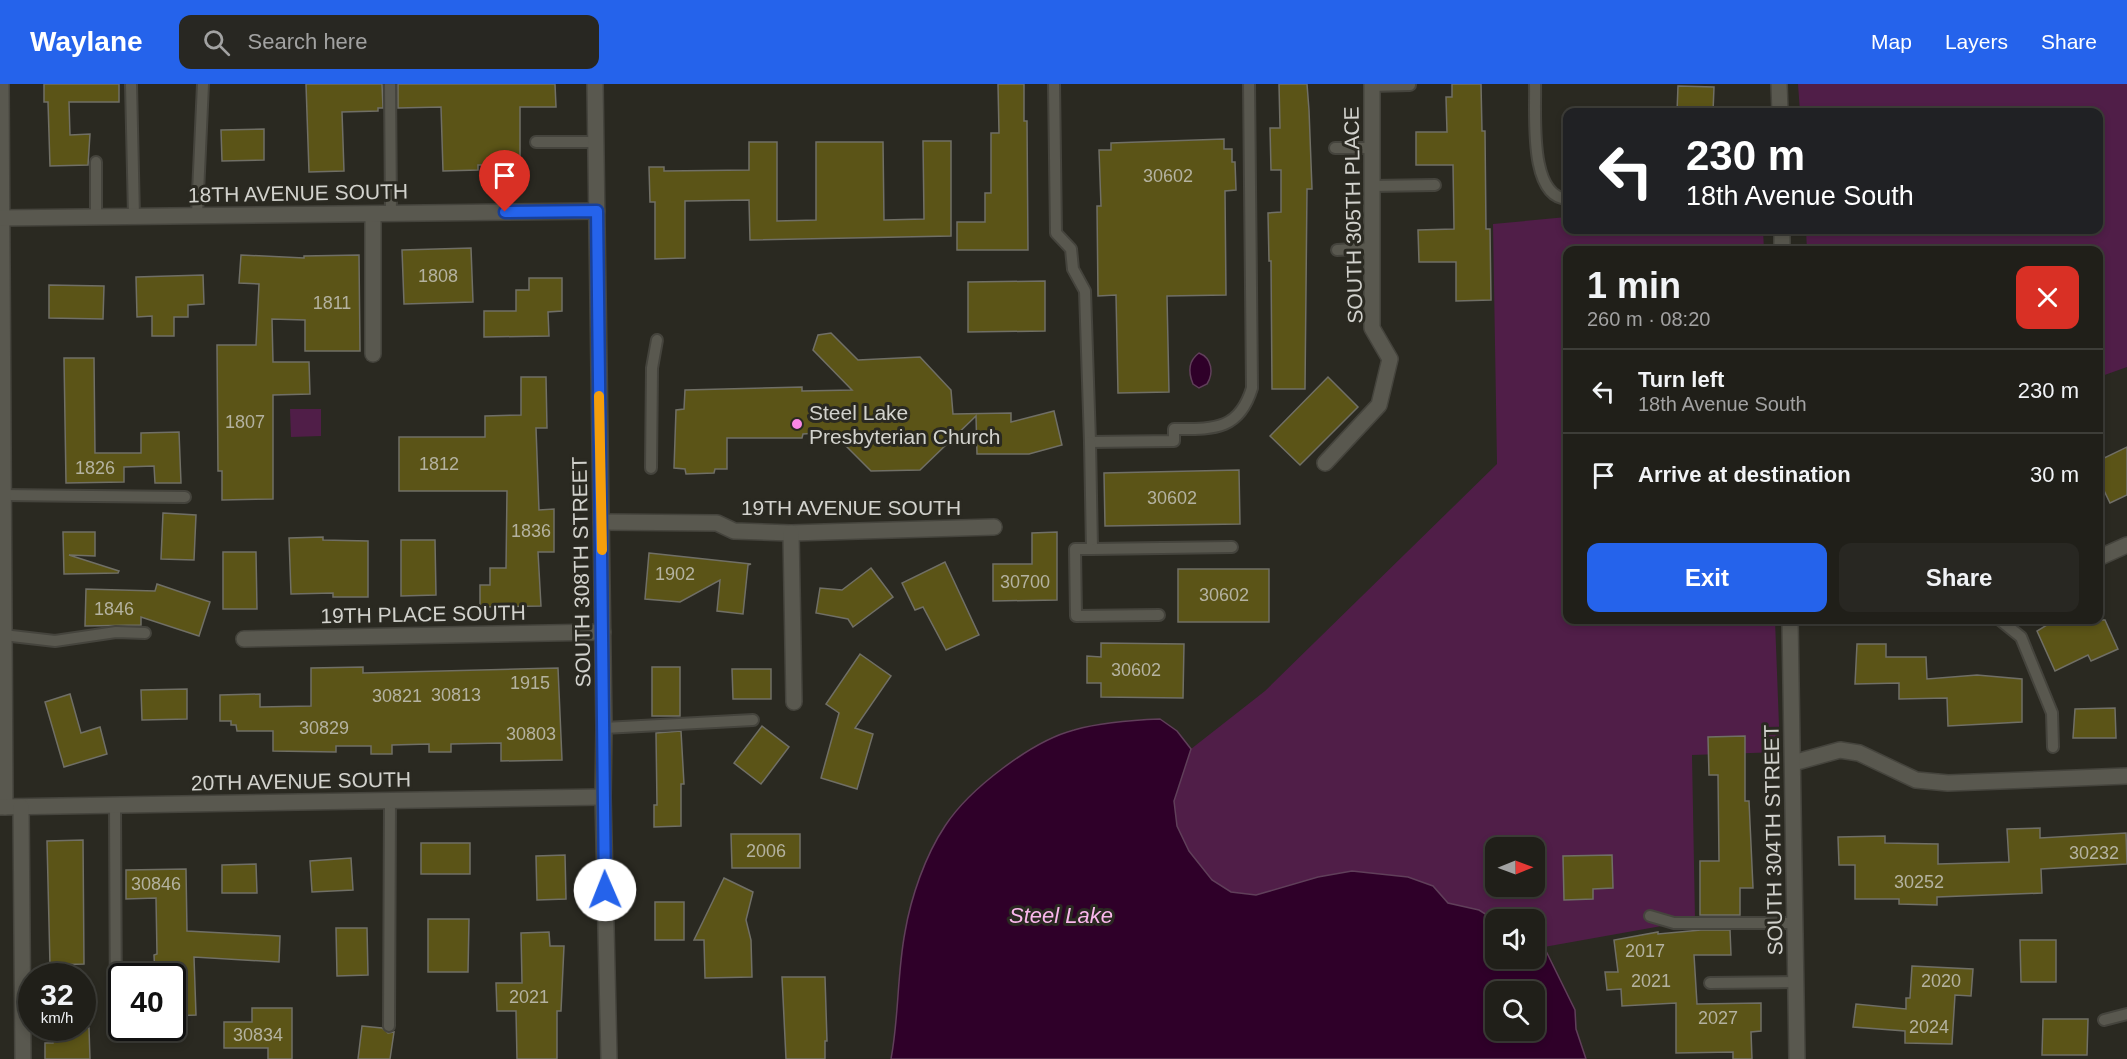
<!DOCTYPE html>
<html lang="en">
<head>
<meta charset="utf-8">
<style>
	:root { --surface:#201f19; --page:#282722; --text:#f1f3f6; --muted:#a2a2a2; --line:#3d3d38; --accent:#2563eb }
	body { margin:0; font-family:Helvetica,sans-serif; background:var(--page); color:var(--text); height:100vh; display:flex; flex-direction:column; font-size:22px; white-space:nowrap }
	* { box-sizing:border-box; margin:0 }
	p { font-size:20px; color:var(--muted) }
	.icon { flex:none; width:33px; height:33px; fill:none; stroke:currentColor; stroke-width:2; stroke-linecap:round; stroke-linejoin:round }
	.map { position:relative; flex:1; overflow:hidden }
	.panel { position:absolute; left:1563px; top:162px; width:540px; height:378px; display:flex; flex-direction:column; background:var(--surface); border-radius:12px; box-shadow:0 3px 9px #0003,0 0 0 2px var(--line) }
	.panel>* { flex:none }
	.top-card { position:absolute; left:1563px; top:24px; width:540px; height:126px; border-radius:12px; box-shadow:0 3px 9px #0003,0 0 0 2px var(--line); background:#202124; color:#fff; overflow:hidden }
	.needle { width:39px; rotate:89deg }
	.tools { position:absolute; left:1485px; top:753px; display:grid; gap:12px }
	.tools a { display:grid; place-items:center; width:60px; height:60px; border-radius:12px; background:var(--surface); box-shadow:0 3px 9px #0003,0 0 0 2px var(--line); font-size:30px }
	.speed { position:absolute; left:18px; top:879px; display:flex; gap:12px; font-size:30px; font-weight:700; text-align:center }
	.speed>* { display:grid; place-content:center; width:78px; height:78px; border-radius:50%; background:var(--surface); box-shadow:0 3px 9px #0003,0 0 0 2px var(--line); line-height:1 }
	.speed small { font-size:15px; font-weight:400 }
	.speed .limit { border:3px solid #111; border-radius:9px; background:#fff; color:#111 }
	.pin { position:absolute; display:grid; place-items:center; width:51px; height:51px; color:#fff; margin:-62px -26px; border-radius:50% 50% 50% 0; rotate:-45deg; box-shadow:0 0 6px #0007 }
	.pin .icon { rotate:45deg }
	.me { position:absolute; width:66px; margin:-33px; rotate:359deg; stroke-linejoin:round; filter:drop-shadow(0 0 4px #0008) }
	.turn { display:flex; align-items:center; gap:21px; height:126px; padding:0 24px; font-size:27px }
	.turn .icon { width:78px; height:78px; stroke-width:2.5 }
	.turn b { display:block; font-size:42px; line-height:51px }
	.round { display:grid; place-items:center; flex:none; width:63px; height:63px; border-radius:12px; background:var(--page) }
	.headline { display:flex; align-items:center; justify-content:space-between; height:102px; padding:0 24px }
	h1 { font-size:36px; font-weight:700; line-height:45px }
	.action { display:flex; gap:12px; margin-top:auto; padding:12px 24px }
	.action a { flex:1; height:69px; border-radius:12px; background:var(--accent); color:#fff; font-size:24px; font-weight:700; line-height:69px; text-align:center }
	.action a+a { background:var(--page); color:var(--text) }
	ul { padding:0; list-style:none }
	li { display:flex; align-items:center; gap:18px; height:84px; padding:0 24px; border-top:2px solid var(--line) }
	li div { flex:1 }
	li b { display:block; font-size:22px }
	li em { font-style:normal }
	header { display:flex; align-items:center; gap:36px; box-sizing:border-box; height:84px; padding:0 30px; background:var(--accent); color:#fff }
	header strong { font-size:28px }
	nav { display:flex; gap:33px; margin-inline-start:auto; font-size:21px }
	.search { width:420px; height:54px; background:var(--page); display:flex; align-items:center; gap:15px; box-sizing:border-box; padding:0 21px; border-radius:12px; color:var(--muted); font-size:22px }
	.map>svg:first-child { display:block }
	.green { fill:#501e48; fill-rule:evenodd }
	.water { fill:#2f0029; stroke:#603f5a; stroke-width:1.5; fill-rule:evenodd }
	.building { fill:#5b5417; stroke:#706f66; stroke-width:1.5 }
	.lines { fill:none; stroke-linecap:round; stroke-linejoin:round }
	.service-casing { stroke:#45443d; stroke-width:14 }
	.minor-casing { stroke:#45443d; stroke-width:18 }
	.tertiary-casing { stroke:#45443d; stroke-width:18 }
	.service { stroke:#59584f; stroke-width:10 }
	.minor { stroke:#59584f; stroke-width:15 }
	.tertiary { stroke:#59584f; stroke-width:15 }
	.route-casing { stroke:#184099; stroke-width:15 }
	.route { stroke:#2563eb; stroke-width:10 }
	.slow { stroke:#f59e0b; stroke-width:10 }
	.poi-dot { fill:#fa87e6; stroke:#2a2921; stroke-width:2 }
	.labels { text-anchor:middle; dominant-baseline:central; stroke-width:6; stroke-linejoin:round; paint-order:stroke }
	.number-label { font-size:18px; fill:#b4b2a0 }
	.street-label { font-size:21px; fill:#d2d2cd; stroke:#2a2921 }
	.poi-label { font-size:21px; fill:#d2d2cd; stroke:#2a2921; text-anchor:start }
	.water-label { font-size:22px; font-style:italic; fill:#fab7ec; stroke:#2a2921 }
</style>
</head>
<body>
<header>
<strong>Waylane</strong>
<div class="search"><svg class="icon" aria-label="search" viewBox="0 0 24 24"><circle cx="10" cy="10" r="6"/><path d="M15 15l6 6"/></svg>Search here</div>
<nav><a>Map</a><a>Layers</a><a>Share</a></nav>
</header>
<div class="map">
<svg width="2127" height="975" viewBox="0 0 2127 975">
	<rect width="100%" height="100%" fill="#2a2921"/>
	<g class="green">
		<path d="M1798,0H2127V283L2099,293L2098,166H1807L1806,146H2098V28H1800Z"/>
		<path d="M1567,133L1568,146H1763L1764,166H1568V536H1775L1780,668L1692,671L1695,836L1544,863L1535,858L1534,836H1495L1478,826L1448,819L1433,802L1352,787L1318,793L1256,811L1231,808L1212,797L1189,767L1177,742L1174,717L1191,665L1265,607L1497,380L1493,140ZM1496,764H1534V802H1496Z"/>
		<path d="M290,325H321V352L291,353Z"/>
	</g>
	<g class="water">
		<path d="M1199,269C1212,274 1214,289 1207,300L1199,304L1193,300C1188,288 1188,277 1199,269Z"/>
		<path d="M1160,635L1177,647L1191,665L1174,717L1177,742L1189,767L1212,796L1231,808L1256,811L1318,793L1352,787L1408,793L1433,802L1448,819L1479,826L1495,836L1496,874H1534L1535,858L1544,863L1575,926L1576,945L1586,975H891C899,933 897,890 905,848C911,813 925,772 945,742C969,705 1032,657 1074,646C1102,638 1131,636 1160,635ZM1496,908H1534V946H1496Z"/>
	</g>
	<g class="building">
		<path d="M44,0H119V18H69L70,51L90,50L88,81L50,82L48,18H44Z"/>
		<path d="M306,0H382L383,24H378V27L342,28L344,87L309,88Z"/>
		<path d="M398,0H555L556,23H520V81H478V86L443,87L441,23L398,24Z"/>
		<path d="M998,0H1024V37H1027L1028,166H957V138H985V109H991V49H999Z"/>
		<path d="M1279,0H1307L1309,26L1312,105H1307L1305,305H1272L1271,177H1269L1268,129L1281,128V86H1271L1270,44H1280Z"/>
		<path d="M1452,0H1481L1482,47H1485L1486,145H1490L1491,216L1456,217V178H1419L1418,146L1454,145L1453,81H1416V48H1447L1446,13H1452Z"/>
		<path d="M1678,2L1714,3L1713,28H1677Z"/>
		<path d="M264,45V76L222,77L221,46Z"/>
		<path d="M1224,55V65H1232V78H1235L1236,106L1225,107L1226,211L1167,212L1169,308L1118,309L1116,211L1098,212L1097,122H1101L1099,66H1111V59Z"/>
		<path d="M923,57H951V152L750,156L749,116L685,117V174L655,175V118H650L649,83H664V87L749,86V58H777V137L816,136V58H883L884,136L924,135Z"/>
		<path d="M471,164L473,218L404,220L402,166Z"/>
		<path d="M241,171L304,174V172L359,171L360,267H305V236L272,235L273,278H309L310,310L273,311V415L222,416V387H218L217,261H256L259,200L239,199Z"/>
		<path d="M203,191L204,220L188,221V233H174V252H152V232L137,233L136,193Z"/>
		<path d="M529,194H562V227L548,228L549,252L484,253V227H516V206H529Z"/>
		<path d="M1045,197V247L968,248V198Z"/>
		<path d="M49,201L104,202L103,235L49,234Z"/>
		<path d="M831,249L858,276L920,273L951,306L953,330L1011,329V338L1054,327L1062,361L1029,370H977L976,332L920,386L871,387L832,348L803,350L802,354H727V385H715L714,389L686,390L685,385L674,384L676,326L684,325L685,306L802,303V307L852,306L813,266L818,251Z"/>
		<path d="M64,274H94L95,369H141V349L179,348L181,399H155L154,382L124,383V398L66,399Z"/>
		<path d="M521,293H546L547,344H536L539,426L554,425V468H538L541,522L480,523V501H490V484H506L507,407H399V353H485V332L521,331Z"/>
		<path d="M1328,293L1358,323L1300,381L1270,352Z"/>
		<path d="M2127,363V411L2110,419L2098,394V377Z"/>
		<path d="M1239,386L1240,440L1105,442L1104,389Z"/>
		<path d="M163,429L196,431L194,476L161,475Z"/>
		<path d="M63,448H95V472L69,471L119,487L118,489L64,490Z"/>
		<path d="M1057,448V516L993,517V480H1032V449Z"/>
		<path d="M323,453V456L368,457V513H333V509L291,510L289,454Z"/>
		<path d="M401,456H435L436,511L401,512Z"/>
		<path d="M223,468H256L257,525H223Z"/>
		<path d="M649,469L751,480L748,481L743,530L717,527L720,496L680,518L645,515Z"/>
		<path d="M945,478L979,551L946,566L923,523L915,526L902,499Z"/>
		<path d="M871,484L893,513L853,543L848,535L816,529L820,504L842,506Z"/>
		<rect x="1178" y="485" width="91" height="53"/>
		<path d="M157,500L210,518L199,552L141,533V541L85,542L86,505L155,507Z"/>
		<path d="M2055,536H2105L2118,565L2091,577L2088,571L2055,587L2037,547Z"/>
		<path d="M1101,559L1184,560L1183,614L1101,613V599H1087V572L1101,573Z"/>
		<path d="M1857,560H1886V573H1926L1927,595L1977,591L2022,595V638L1948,642L1947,614L1899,615V599L1855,600Z"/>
		<path d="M860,570L891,592L855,644L873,650L857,705L821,694L839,629L826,620Z"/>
		<path d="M363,583V589L558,584L562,676L501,677V659L451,660V668H429V660L392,661V670H371V662H336V668L273,667V647H237L236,641H231V637H220V611L260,610V623L311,622V584Z"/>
		<rect x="652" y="583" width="28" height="49"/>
		<path d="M732,585H771V615H733Z"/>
		<path d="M187,605V635L142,636L141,606Z"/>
		<path d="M70,610L81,649L100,643L107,670L64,683L45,618Z"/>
		<path d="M2115,624L2116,654H2073L2075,625Z"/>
		<path d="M762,642L789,663L761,700L734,679Z"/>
		<path d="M681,647L684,700H681V742L654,743V721H657L656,649Z"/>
		<path d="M1745,652V717H1749L1753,804H1740V831H1700V777H1719L1718,691H1709L1708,653Z"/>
		<path d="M2040,744V754L2126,749L2127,780L2041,785L2042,809L1937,813V821L1899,820V815H1855V781H1839L1838,753L1885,752V759L1938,760V780L2009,778L2007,745Z"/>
		<path d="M731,750H800V784H732Z"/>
		<path d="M83,756L84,880L50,881L47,757Z"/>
		<rect x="421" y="759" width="49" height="31"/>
		<path d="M565,771L566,815L537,816L536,772Z"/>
		<path d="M1612,771L1613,804L1593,805V815L1564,816L1563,772Z"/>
		<path d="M351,774L353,806L312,808L310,777Z"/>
		<path d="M256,780L257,809H222V781Z"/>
		<path d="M186,785L187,847L280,852L279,878L194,873L196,931L172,932V892H155L154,871L157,870L156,814L126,815V786Z"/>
		<path d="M724,794L753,808L746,836L751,856L752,893L705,894L704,856H694Z"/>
		<rect x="655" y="818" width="29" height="38"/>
		<path d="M428,835H469L468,888H428Z"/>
		<path d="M336,844H367L368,891L337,892Z"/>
		<path d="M1701,846H1730L1731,871H1694L1697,920L1761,919V947L1751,948L1752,975H1733V968L1676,969V919L1622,922L1621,905L1607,906L1605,888H1618L1614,856L1658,848V850Z"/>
		<path d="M549,848L550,862H564L561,927H557V975H517L516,927H497L496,899H522L521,849Z"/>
		<path d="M2020,856H2056V898H2021Z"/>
		<path d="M1912,882L1973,885L1971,912L1955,911L1952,960L1905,959V947L1853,943L1856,920L1906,925V914H1910Z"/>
		<path d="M782,893H825L827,957H825V975H786Z"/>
		<path d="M252,924H292V975H268V964H224V938H252Z"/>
		<path d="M2043,935H2088L2087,971H2042Z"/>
		<path d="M362,942L382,944L388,949L394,948L390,975H358Z"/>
		<path d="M53,944H89L90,975H45V959H53Z"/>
	</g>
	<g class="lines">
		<defs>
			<g id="service">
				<path d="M131,0L134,132"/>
				<path d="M390,0L391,129"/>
				<path d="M1054,0L1056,149L1071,165L1073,185L1085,207L1090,358L1174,357V345C1213,345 1239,347 1252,304L1249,0"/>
				<path d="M1535,0C1536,29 1528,114 1568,115"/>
				<path d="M1372,2L1410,1"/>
				<path d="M536,58H596"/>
				<path d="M1335,64H1372"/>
				<path d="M96,78V133"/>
				<path d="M1372,102L1435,101"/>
				<path d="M197,131L203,0"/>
				<path d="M1337,166L1372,164"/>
				<path d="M1090,358L1092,465L1232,463"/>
				<path d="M651,384L652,284L657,256"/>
				<path d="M2,411L185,413"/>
				<path d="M1092,465H1075L1076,532L1159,531"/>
				<path d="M2000,536L2021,553L2052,629L2053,663"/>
				<path d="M3,551L55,557L116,548L145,549"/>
				<path d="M604,644L753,636"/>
				<path d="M115,721L116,941"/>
				<path d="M1650,832L1674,839H1795"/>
				<path d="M1710,899L1796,898"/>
				<path d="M2104,936L2127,930"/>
				<path d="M389,942L390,717"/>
			</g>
			<g id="minor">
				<path d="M1,0L5,723"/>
				<path d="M373,130V270"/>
				<path d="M0,134L597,127"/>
				<path d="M1325,379L1379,321L1390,275L1372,244V0"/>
				<path d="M601,438L717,439L734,447L791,449L994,443"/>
				<path d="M791,449L794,618"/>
				<path d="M2098,474L2127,461"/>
				<path d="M244,555L603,548"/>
				<path d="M1793,679L1840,666L1859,669L1916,696L1948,699L2127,692"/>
				<path d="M0,723L603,713"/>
				<path d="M21,723L23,975"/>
			</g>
			<g id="tertiary">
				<path d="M595,0L604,644L603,713L609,975"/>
				<path d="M1779,0L1780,28"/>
				<path d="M1782,146V166"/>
				<path d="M1790,536L1797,975"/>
			</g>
		</defs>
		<use href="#service" class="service-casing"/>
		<use href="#minor" class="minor-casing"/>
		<use href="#tertiary" class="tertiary-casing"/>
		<use href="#service" class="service"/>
		<use href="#minor" class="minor"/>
		<use href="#tertiary" class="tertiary"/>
	</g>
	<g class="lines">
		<defs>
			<path id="route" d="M505,128L597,127L605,806"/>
		</defs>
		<use href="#route" class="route-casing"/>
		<use href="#route" class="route"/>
		<path class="slow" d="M599,312L602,466"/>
	</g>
	<circle class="poi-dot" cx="797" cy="340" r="6"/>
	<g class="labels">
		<g class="number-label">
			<text x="1168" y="92">30602</text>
			<text x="438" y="192">1808</text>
			<text x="332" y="219">1811</text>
			<text x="245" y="338">1807</text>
			<text x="439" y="380">1812</text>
			<text x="95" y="384">1826</text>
			<text x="1172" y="414">30602</text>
			<text x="531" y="447">1836</text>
			<text x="675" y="490">1902</text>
			<text x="1025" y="498">30700</text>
			<text x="1224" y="511">30602</text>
			<text x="114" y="525">1846</text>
			<text x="1136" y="586">30602</text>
			<text x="530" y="599">1915</text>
			<text x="456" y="611">30813</text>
			<text x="397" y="612">30821</text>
			<text x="324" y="644">30829</text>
			<text x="531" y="650">30803</text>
			<text x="766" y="767">2006</text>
			<text x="2094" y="769">30232</text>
			<text x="1919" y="798">30252</text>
			<text x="156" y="800">30846</text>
			<text x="1645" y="867">2017</text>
			<text x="1651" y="897">2021</text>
			<text x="1941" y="897">2020</text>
			<text x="529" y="913">2021</text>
			<text x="1718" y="934">2027</text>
			<text x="1929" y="943">2024</text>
			<text x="258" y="951">30834</text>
		</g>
		<g class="street-label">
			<text transform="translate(298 109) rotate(-1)">18TH AVENUE SOUTH</text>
			<text transform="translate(1353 131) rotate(-91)">SOUTH 305TH PLACE</text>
			<text x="851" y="423">19TH AVENUE SOUTH</text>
			<text transform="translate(581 488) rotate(-91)">SOUTH 308TH STREET</text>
			<text transform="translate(423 530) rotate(-1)">19TH PLACE SOUTH</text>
			<text transform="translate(301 697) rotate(-1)">20TH AVENUE SOUTH</text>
			<text transform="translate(1773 756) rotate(-91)">SOUTH 304TH STREET</text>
		</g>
		<g class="poi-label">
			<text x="809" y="328">Steel Lake<tspan x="809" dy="24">Presbyterian Church</tspan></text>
		</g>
		<g class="water-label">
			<text x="1061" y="831">Steel Lake</text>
		</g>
	</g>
</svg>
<div class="tools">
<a><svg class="needle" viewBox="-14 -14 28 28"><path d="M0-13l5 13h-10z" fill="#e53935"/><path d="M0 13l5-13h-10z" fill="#a2a2a2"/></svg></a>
<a><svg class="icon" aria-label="sound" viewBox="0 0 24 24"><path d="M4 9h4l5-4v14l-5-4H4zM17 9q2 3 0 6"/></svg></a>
<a><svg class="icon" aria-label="search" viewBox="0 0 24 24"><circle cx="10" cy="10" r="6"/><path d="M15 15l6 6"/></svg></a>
</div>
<div class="speed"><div>32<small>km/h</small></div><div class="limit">40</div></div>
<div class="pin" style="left:505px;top:128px;background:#d93025"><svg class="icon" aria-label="arrive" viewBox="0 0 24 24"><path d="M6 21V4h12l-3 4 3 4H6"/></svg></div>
<svg class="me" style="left:605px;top:806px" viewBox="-20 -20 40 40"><circle r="19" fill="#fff"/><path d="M0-13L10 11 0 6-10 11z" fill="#2563eb"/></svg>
<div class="top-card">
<div class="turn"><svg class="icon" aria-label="left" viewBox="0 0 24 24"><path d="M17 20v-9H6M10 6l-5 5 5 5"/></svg><div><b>230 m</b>18th Avenue South</div></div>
</div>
<section class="panel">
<div class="headline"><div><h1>1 min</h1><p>260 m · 08:20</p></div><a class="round" style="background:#d93025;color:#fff"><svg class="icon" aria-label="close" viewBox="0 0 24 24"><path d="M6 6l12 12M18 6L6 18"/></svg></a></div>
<ul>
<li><svg class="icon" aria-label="left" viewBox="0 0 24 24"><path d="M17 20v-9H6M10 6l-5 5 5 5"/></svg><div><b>Turn left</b><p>18th Avenue South</p></div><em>230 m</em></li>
<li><svg class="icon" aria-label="arrive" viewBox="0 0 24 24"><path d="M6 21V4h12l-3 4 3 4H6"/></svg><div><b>Arrive at destination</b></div><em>30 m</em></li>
</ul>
<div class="action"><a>Exit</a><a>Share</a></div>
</section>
</div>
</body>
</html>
